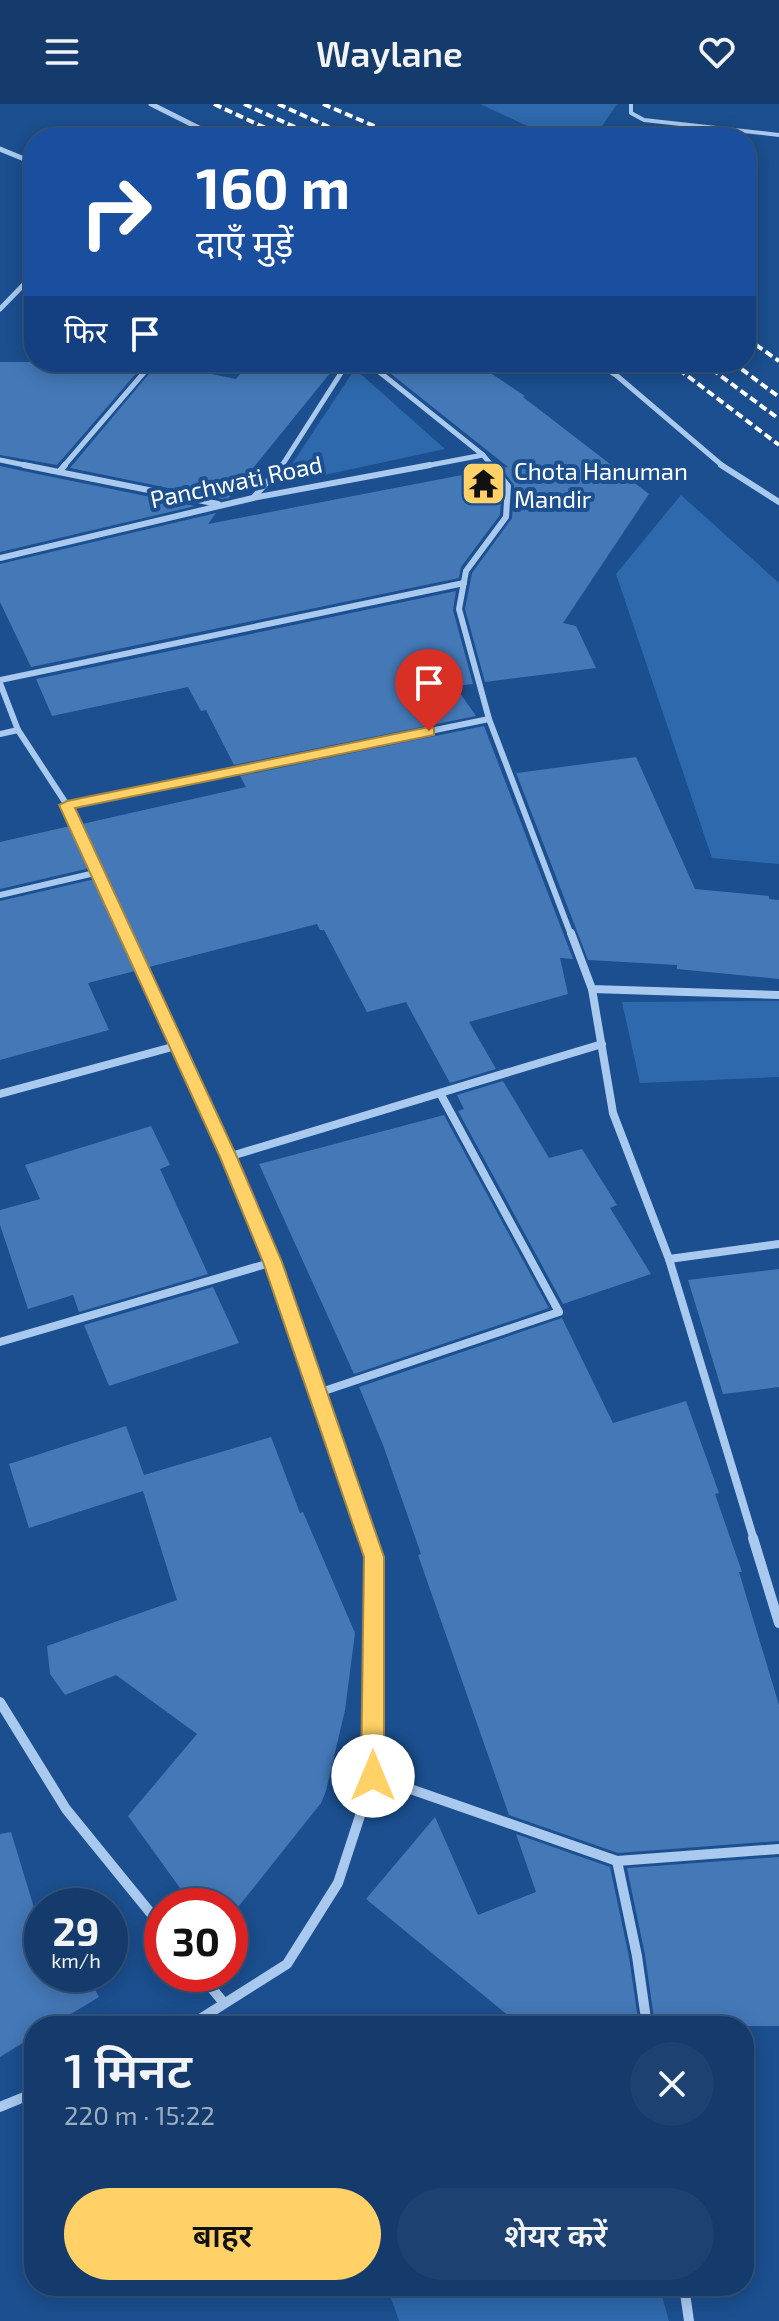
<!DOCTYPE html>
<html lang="hi">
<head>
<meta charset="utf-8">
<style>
	:root { --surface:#143b6b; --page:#1d4271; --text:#f1f3f6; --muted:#9dadc1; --line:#33557e; --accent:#ffd166 }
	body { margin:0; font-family:"Exo 2","Noto Sans Devanagari",sans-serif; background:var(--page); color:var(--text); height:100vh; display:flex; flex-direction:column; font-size:30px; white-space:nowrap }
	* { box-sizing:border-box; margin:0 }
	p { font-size:26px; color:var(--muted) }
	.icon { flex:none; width:44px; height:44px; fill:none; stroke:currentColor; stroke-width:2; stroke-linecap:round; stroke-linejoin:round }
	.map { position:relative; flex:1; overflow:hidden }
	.side { position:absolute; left:24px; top:1912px; width:730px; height:280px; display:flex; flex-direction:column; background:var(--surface); border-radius:32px; box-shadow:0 4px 20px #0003,0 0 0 2px var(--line) }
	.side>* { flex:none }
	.top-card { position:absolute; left:24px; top:24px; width:732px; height:244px; border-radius:32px; box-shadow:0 4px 20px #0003,0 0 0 2px var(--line); background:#1a4fa0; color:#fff; overflow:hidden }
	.speed { position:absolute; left:24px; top:1784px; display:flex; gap:16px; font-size:40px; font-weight:700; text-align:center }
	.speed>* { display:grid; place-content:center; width:104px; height:104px; border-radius:50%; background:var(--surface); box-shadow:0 4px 20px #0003,0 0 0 2px var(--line); line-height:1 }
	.speed small { font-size:20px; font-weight:400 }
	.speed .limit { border:12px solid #d22; background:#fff; color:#111 }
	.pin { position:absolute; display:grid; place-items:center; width:68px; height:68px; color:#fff; margin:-82px -34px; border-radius:50% 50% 50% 0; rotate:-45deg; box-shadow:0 0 8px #0007 }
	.pin .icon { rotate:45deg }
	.me { position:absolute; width:88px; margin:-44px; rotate:0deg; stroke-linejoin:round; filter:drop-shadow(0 0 6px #0008) }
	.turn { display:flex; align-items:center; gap:28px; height:168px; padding:0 40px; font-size:36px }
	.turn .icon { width:104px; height:104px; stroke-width:2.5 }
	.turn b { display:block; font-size:56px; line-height:68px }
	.then { display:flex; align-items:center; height:76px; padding:0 40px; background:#0003; gap:16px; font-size:30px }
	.round { display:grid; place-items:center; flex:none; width:84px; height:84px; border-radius:42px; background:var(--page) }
	.summary { display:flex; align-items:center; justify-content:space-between; height:136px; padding:0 40px }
	h1 { font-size:48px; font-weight:600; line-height:60px }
	.action { display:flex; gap:16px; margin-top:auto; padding:16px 40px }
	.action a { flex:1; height:92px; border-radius:48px; background:var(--accent); color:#111; font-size:32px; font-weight:600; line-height:92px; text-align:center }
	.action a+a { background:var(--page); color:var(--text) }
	header { display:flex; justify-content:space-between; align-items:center; height:104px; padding:0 40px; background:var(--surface); font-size:36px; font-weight:600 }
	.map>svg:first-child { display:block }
	.green { fill:#2e69ad }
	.building { fill:#4478b7 }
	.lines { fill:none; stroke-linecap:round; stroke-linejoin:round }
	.lane { stroke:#a9c9ee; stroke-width:4 }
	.street-far3 { stroke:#a9c9ee; stroke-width:5 }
	.street-far2 { stroke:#a9c9ee; stroke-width:6 }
	.street-far1 { stroke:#a9c9ee; stroke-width:8 }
	.street { stroke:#a9c9ee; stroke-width:10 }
	.rail { stroke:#fff; stroke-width:4; stroke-dasharray:8 4; stroke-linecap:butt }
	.route { fill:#ffd166; stroke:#a68842; stroke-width:2 }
	.labels { text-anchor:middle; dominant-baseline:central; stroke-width:8; stroke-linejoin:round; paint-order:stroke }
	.far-poi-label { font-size:24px; fill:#fff; stroke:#1b4f8f; text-anchor:start }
	.far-street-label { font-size:24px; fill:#fff; stroke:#1b4f8f }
</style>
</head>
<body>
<header><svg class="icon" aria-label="menu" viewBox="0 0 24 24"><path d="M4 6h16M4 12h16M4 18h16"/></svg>Waylane<svg class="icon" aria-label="heart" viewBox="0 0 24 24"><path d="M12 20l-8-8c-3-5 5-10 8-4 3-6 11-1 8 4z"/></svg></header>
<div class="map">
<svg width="779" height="2217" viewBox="0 0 779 2217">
	<rect width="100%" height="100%" fill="#1b4f8f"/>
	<g class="green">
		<path d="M480,0H617L594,34H553Z"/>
		<path d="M355,265L445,345L278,381Z"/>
		<path d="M681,391L779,479V760L712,754L616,470Z"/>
		<path d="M779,897V973L640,979L622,898Z"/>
		<path d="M387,2182H659L669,2217H399Z"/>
	</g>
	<g class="building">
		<path d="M0,258H146L57,361L0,351Z"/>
		<path d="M250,258H339L229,394L222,395L70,364L158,259L236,275Z"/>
		<path d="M376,258H474L525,292L523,293L649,390L563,519L576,522L596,564L485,578L465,505L472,469L512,414L514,381L501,364L508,363Z"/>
		<path d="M0,362L23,367L195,402L0,448Z"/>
		<path d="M488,366L502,384L500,411L461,463L459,474L31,563L0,498V460L216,409L208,420Z"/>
		<path d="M456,487L453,506L473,580L455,582L476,612L234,661L206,606L201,607L188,583L52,612L36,575Z"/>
		<path d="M484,622L573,855L560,854L568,890L469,918L496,965L450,979L406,898L367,908L324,826H320L317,820L149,863L82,720L246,683L240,672Z"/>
		<path d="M636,653L695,785L769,792V795L779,796V875L677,865V861L588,856L515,666L517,669Z"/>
		<path d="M70,722L90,764L0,785V738Z"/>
		<path d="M95,775L135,867L88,879L109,926L0,956V797Z"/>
		<path d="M503,977L549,1054L582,1045L617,1101L610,1104L651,1170L563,1200L458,1007L464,1005L457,991Z"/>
		<path d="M444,1011L549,1204L354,1270L259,1060Z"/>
		<path d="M151,1022L170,1061L160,1065L208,1170L79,1208L73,1191L28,1205L0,1121V1106L40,1095L25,1061Z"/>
		<path d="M779,1165V1283L723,1290L688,1176Z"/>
		<path d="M213,1183L239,1239L109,1282L84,1221Z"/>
		<path d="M562,1214L613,1319L686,1297L719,1389L715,1390L742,1468H739L779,1601V1737L618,1749L509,1711L418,1451L421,1450L383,1341L359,1283Z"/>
		<path d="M126,1322L144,1371L271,1333L300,1409L303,1408L355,1529L345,1606L326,1687L321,1699L239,1802H193L128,1712L197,1630L116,1571L65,1591L50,1570L47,1542L177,1496L143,1387L29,1424L9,1360Z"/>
		<path d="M435,1713L478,1811L536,1788L516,1730L610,1763L629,1853L639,1922H521L366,1795Z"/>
		<path d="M11,1728L42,1830V1870H87L99,1893L51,1922H34V1932L0,1953V1730Z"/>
		<path d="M779,1753V1922H655L645,1851L627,1764Z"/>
	</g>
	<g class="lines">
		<path class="lane" d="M631,0V9L644,16L779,31"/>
		<g class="street-far3">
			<path d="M151,0L219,34"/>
			<path d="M0,45L34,59"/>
			<path d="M0,205L34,170"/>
			<path d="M367,258L483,351L493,363"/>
			<path d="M595,258L616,271L724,363"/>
			<path d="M0,356L34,363"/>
			<path d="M63,363L153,258"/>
			<path d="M281,363L348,258"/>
			<path d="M420,363L483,351"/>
		</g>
		<g class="street-far2">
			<path d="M24,361L218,400"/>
			<path d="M491,361L508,382L506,413L466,467L459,505L489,615L571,831"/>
			<path d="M721,361L779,398"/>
			<path d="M59,368L65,361"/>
			<path d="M254,393L282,361"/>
			<path d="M0,454L253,394L430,361"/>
			<path d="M0,576L464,479"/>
			<path d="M0,579L18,626L67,701L127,831"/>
			<path d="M0,630L18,626"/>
			<path d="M67,701L489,615"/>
			<path d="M0,791L99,768"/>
		</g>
		<g class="street-far1">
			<path d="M126,829L273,1158L368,1436"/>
			<path d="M571,829L592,885L779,891"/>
			<path d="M592,885L613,1009L669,1155L754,1436"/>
			<path d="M0,990L176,942"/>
			<path d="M228,1053L602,940"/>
			<path d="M669,1155L779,1140"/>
			<path d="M0,1238L273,1158"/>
			<path d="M318,1289L559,1208L440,989"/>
		</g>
		<g class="street">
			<path d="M753,1434L779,1519"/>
			<path d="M0,1598L66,1705L162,1823"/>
			<path d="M373,1672L617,1757L779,1745"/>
			<path d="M617,1757L637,1852L647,1922"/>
			<path d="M200,1870L224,1899"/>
			<path d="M189,1922L287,1860L338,1779L373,1672L374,1453L367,1434"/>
			<path d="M0,2003L34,1989"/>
			<path d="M684,2182L689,2217"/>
		</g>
		<g class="rail">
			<path d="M214,0L287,34"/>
			<path d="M244,0L319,34"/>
			<path d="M278,0L353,34"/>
			<path d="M323,0L402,34"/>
			<path d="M746,234L779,257"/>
			<path d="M669,258L779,341"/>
			<path d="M702,258L779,315"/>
			<path d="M732,258L779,293"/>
		</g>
	</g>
	<path class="route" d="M429,623L434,624V631L75,704L237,1053L282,1158L384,1453V1672L381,1680L373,1683L365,1680L361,1672L364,1453L263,1158L220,1053L59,701L67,697Z"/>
	<defs>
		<symbol id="temple-square" viewBox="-11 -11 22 22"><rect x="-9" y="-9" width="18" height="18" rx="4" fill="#ffd166" stroke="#1b4f8f"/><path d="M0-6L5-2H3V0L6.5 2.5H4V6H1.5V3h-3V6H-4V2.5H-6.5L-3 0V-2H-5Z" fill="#111"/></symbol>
	</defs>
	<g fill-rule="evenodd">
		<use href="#temple-square" x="458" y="354" width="51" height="51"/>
	</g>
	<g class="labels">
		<g class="far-poi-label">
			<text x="514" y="366">Chota Hanuman<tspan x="514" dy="28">Mandir</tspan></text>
		</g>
		<g class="far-street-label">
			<text transform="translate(236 377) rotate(-12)">Panchwati Road</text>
		</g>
	</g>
</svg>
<div class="speed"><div>29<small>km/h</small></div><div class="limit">30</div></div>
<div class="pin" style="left:429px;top:627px;background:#d93025"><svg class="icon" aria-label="arrive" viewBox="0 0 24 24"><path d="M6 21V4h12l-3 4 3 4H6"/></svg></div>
<svg class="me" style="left:373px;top:1672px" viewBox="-20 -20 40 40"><circle r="19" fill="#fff"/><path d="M0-13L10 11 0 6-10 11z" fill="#ffd166"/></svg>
<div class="top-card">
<div class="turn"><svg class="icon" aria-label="right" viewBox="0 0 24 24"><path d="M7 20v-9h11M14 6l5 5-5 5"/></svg><div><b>160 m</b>दाएँ मुड़ें</div></div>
<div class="then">फिर<svg class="icon" aria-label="arrive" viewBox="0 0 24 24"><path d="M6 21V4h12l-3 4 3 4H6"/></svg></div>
</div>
<section class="side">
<div class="summary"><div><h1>1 मिनट</h1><p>220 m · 15:22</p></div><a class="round"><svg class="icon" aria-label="close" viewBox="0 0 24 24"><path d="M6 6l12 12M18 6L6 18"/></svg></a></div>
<div class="action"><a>बाहर</a><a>शेयर करें</a></div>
</section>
</div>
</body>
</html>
